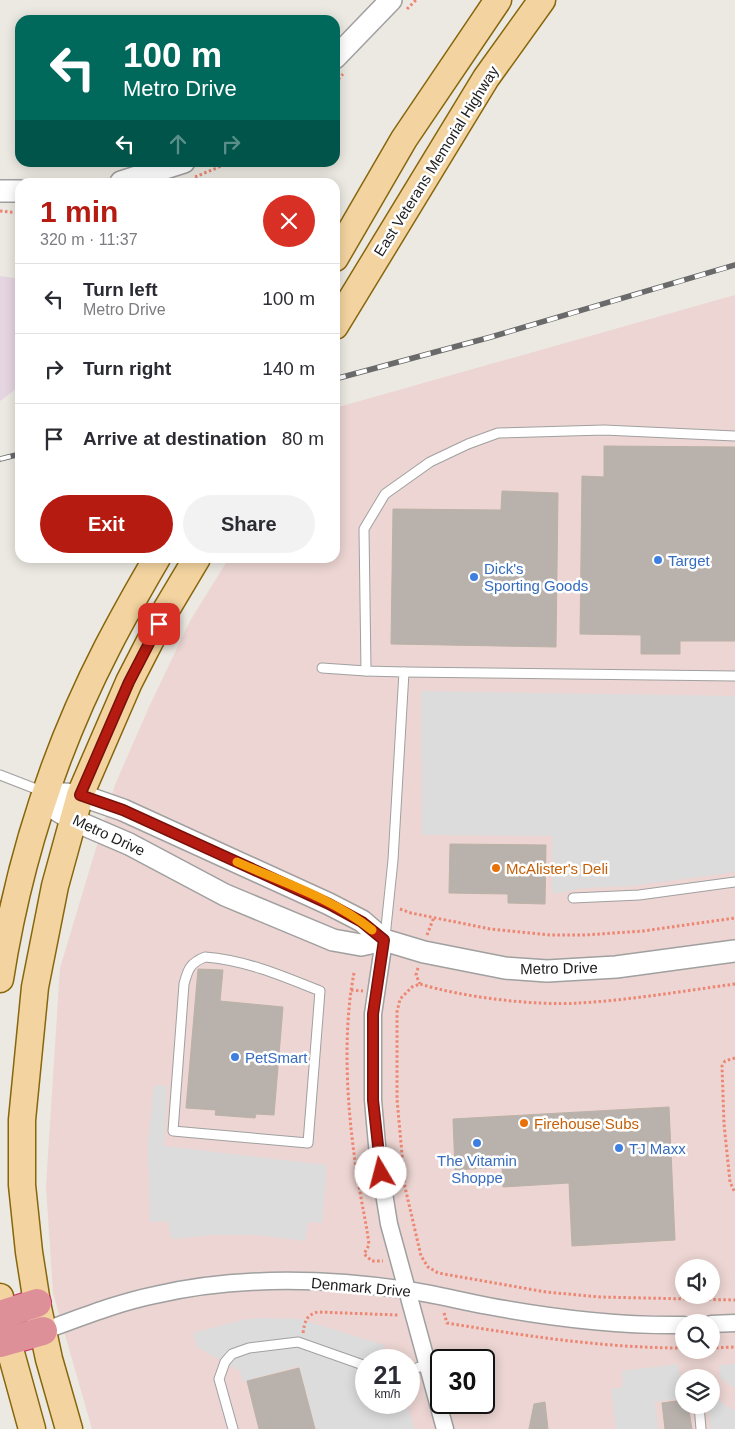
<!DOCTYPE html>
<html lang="en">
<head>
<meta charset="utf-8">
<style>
	:root { --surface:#fff; --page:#f2f2f3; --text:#2b2b33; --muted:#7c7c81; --line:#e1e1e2; --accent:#b61b11 }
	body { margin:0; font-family:Helvetica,sans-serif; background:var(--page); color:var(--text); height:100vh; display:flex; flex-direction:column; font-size:19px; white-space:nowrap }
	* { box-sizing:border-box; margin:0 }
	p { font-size:16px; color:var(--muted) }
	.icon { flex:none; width:28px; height:28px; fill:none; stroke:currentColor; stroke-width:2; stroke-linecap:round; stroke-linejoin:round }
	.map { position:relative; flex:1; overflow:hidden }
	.drawer { position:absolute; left:15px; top:178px; width:325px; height:385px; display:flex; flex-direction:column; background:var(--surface); border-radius:15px; box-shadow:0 2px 12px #0003 }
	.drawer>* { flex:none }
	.banner { position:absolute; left:15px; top:15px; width:325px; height:152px; border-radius:15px; box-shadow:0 2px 12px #0003; background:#00695c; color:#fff; overflow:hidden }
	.tools { position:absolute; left:675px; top:1259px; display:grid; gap:10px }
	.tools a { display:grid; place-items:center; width:45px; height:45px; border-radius:50%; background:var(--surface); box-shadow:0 2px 12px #0003; font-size:25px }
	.speed { position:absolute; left:355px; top:1349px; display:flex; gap:10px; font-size:25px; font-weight:700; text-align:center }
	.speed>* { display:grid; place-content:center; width:65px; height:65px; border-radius:50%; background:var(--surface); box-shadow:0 2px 12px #0003; line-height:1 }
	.speed small { font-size:12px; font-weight:400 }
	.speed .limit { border:2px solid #111; border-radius:8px; background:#fff; color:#111 }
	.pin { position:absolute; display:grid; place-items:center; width:42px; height:42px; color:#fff; margin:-21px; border-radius:10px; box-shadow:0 2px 8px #0006 }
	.me { position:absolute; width:55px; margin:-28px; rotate:352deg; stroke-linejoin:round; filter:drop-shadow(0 0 4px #0008) }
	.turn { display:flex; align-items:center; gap:18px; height:105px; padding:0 25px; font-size:22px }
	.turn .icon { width:65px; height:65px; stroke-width:2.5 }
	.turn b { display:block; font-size:35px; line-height:42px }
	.lanes { display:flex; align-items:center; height:48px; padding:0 25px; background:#0003; justify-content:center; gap:25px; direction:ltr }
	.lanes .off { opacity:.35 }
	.round { display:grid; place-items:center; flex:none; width:52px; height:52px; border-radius:26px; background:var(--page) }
	.overview { display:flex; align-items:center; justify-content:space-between; height:85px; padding:0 25px }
	h1 { font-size:30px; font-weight:700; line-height:38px; color:var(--accent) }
	.primary-button { display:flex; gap:10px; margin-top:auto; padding:10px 25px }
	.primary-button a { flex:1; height:58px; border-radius:30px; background:var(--accent); color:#fff; font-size:20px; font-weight:700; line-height:58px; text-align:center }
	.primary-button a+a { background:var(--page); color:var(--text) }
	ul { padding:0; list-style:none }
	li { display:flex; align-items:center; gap:15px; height:70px; padding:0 25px; border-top:1px solid var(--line) }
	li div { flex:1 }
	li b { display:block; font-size:19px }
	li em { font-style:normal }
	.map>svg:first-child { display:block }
	.commercial { fill:#ecd5d2; fill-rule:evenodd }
	.industrial { fill:#e5d5e1 }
	.parking { fill:#dcdcdc }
	.building { fill:#b9b2ac; stroke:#bcb1a6 }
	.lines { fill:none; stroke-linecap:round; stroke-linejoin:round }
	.service-casing { stroke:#a0a0a0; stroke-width:11 }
	.minor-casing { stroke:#a0a0a0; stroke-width:19 }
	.tertiary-casing { stroke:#a0a0a0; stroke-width:24 }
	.primary-casing { stroke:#87660c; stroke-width:29 }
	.motorway-casing { stroke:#c7325c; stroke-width:30 }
	.path { stroke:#ed8672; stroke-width:3; stroke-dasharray:2.5 2.5; stroke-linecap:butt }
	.service { stroke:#fff; stroke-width:9 }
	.minor { stroke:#fff; stroke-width:16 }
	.tertiary { stroke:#fff; stroke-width:21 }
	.primary { stroke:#f3d4a0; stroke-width:26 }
	.motorway { stroke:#de9099; stroke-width:28 }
	.rail-casing { stroke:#6a6a6a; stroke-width:5.5 }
	.rail { stroke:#fff; stroke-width:4; stroke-dasharray:11; stroke-linecap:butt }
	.route-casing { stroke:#76120b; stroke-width:12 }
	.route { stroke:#b61b11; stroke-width:9 }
	.slow { stroke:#f59e0b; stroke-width:9 }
	.shop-dot { fill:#3f7fe0; stroke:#fff; stroke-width:2 }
	.food-dot { fill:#e8710a; stroke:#fff; stroke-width:2 }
	.labels { text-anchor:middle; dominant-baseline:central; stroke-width:5; stroke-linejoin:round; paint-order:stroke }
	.street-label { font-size:15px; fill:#1c1c1c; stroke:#fff }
	.shop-label { font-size:15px; fill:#366cbe; stroke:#fff; text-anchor:start }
	.food-label { font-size:15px; fill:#c56008; stroke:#fff; text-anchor:start }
</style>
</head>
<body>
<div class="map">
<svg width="735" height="1429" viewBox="0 0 735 1429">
	<rect width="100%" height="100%" fill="#ece9e2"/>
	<path class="commercial" d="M735,295V1429H92L53,1293L46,1186L60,968L115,785L149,707L190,621L229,558H335V408ZM684,1268H711V1295H684ZM684,1322H711V1350H684ZM366,1360H409V1402H366ZM441,1360H484V1402H441ZM684,1378H711V1405H684Z"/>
	<path class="industrial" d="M0,276L20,279V386L0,401Z"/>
	<g class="parking">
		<path d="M421,691L735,696V872L632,886L584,888L552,894V836L422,835Z"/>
		<path d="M154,1085L167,1086L164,1146L327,1165L322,1223L308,1222L305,1241L257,1235H215L171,1239L168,1221L150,1222L148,1145Z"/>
		<path d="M263,1318L300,1319L384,1345L382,1360H366V1402L407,1403L414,1429H316L299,1366L243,1382L240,1371L197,1347L193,1333L246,1319Z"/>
		<path d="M678,1364L683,1398L655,1402L658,1429H616L611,1389L623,1387L622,1371Z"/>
		<path d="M735,1364V1388L720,1378L719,1365Z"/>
		<path d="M719,1401L735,1411V1429H711L707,1405Z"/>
	</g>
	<g class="building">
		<path d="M604,446L735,447V641H680V654H641V635L580,634L582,476L604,477Z"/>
		<path d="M502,491L558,493L556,647L391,644L393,509L501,510Z"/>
		<path d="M450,844L546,845L545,904L508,903V894L449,893Z"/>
		<path d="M198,969L223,970L220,1001L283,1007L274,1115L256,1114L255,1118L215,1115L216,1110L186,1108Z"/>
		<path d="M669,1107L675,1240L572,1246L569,1183L503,1187L502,1167L455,1170L453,1119Z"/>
		<path d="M299,1368L315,1429H259L247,1381Z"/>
		<path d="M684,1400V1405H688L692,1429H665L662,1403Z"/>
		<path d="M545,1402L548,1429H529L534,1404Z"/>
	</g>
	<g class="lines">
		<defs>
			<g id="service">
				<path d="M322,668L366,671"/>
				<path d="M404,672L735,676"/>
				<path d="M0,775L44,792"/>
				<path d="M573,898L639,895L735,882"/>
				<path d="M385,937L393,860L404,672L366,671L364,529L385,494L430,462L468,444L498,433L604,430L735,436"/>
				<path d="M205,957C245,960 283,976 320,991L308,1143L173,1131L184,984C188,969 190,963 205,957Z"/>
				<path d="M409,1370L427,1365"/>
				<path d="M699,1405L701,1429"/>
				<path d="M233,1429L219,1379L225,1362L232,1354L249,1348L298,1342L366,1366"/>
			</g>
			<g id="minor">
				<path d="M384,940L373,1014V1100L378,1156L389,1224L445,1429"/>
				<path d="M711,1324L735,1323"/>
				<path d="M43,1331C80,1318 116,1303 155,1295C237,1276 324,1278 407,1290C434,1294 461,1301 488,1306C552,1318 619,1326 684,1325"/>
			</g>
			<g id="tertiary">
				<path d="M335,58L391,0"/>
				<path d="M121,182L184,162"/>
				<path d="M0,191H20"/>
				<path d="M46,793L80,795L123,810L329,904L362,921L384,940L424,952L505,968L547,971L616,967L735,951"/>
				<path d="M46,793L57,810L73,820L129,844L225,895L333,940L361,945L384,940"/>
			</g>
			<g id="primary">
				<path d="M335,258L404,139L498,0"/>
				<path d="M335,326L486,78L542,0"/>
				<path d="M0,979C18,864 54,751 107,648C123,617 140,587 157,558"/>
				<path d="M0,1297L8,1342L32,1429"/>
				<path d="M69,1429L49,1359L37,1303L29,1252L22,1185V1120L35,987L55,886L80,795L129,682L166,610L197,558"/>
			</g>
			<g id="motorway">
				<path d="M0,1315L37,1303"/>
				<path d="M0,1343L43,1331"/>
			</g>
		</defs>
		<use href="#service" class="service-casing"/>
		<use href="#minor" class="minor-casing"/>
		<use href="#tertiary" class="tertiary-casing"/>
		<use href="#primary" class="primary-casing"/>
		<use href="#motorway" class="motorway-casing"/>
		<g class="path">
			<path d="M407,9L416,0"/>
			<path d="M335,83L343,74"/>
			<path d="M195,177L231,162"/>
			<path d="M0,211L20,213"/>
			<path d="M400,909L411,913L490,929L551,935H585L643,931L735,918"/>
			<path d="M427,935L434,917"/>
			<path d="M418,968L416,975L420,984"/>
			<path d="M354,973C341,1040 348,1125 360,1192C363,1210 367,1227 369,1245L364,1254L372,1261H383"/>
			<path d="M735,984C683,991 631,1000 579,1003C535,1006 462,997 420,984L412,987L400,999L397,1012V1099L405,1187L421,1256L428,1267L438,1273L546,1292L600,1297L735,1300"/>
			<path d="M351,990L363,991"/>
			<path d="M735,1058L725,1061L722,1066L724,1124L730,1182L735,1193"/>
			<path d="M444,1313L447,1323C526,1336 604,1348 684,1348"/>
			<path d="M303,1333C305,1321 306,1315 318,1312L398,1315"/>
			<path d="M711,1348L735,1347"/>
		</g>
		<use href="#service" class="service"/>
		<use href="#minor" class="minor"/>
		<use href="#tertiary" class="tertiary"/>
		<use href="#primary" class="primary"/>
		<use href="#motorway" class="motorway"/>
		<defs>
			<g id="rail">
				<path d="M335,379L491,337L735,265"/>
				<path d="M0,459L20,454"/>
			</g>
		</defs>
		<use href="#rail" class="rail-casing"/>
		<use href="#rail" class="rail"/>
	</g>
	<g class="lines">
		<defs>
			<path id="route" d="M159,624L129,682L80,795L123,810L329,904L362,922L384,940L373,1014V1100L381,1173"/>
		</defs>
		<use href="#route" class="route-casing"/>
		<use href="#route" class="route"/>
		<path class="slow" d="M237,862C282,882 334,899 372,930"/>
	</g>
	<g class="shop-dot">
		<circle cx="658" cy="560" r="5"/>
		<circle cx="474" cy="577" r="5"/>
		<circle cx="235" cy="1057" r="5"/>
		<circle cx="477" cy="1143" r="5"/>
		<circle cx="619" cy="1148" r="5"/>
	</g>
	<g class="food-dot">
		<circle cx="496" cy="868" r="5"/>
		<circle cx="524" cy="1123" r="5"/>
	</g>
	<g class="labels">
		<g class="street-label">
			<text transform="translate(436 161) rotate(-58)">East Veterans Memorial Highway</text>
			<text transform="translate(109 835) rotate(25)">Metro Drive</text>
			<text transform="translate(559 968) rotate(-1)">Metro Drive</text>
			<text transform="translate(361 1287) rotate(5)">Denmark Drive</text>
		</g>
		<g class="shop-label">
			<text x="668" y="560">Target</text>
			<text x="484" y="568">Dick's<tspan x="484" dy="17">Sporting Goods</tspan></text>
			<text x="245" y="1057">PetSmart</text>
			<text x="629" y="1148">TJ Maxx</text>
			<text x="477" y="1160" text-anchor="middle">The Vitamin<tspan x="477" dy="17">Shoppe</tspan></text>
		</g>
		<g class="food-label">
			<text x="506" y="868">McAlister's Deli</text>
			<text x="534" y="1123">Firehouse Subs</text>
		</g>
	</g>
</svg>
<div class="tools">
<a><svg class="icon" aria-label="sound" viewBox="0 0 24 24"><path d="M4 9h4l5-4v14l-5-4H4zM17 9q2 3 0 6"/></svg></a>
<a><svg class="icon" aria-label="search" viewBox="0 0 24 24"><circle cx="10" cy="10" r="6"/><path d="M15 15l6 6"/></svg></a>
<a><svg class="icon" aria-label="layers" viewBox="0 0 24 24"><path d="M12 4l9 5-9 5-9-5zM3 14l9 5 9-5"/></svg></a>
</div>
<div class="speed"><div>21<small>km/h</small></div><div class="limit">30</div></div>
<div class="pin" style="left:159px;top:624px;background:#d93025"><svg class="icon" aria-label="arrive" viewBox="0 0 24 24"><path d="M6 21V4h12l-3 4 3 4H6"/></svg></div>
<svg class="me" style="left:381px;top:1173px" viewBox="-20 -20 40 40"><circle r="19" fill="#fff"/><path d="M0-13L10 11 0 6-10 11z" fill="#b61b11"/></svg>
<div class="banner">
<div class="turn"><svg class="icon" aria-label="left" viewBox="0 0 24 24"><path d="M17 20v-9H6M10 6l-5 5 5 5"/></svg><div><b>100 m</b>Metro Drive</div></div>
<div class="lanes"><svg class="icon" aria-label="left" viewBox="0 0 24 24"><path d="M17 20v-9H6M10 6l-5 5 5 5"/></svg><svg class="icon off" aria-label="ahead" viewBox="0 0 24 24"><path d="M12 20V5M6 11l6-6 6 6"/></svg><svg class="icon off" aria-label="right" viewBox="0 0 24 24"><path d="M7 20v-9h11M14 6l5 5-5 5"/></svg></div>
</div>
<section class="drawer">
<div class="overview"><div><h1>1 min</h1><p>320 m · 11:37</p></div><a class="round" style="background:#d93025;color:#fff"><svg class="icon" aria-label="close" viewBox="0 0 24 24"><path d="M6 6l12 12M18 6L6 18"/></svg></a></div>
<ul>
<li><svg class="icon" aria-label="left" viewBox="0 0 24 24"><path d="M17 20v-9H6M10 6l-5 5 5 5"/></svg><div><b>Turn left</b><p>Metro Drive</p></div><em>100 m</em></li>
<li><svg class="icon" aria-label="right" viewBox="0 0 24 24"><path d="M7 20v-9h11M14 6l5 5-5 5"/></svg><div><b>Turn right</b></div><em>140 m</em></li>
<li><svg class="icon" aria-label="arrive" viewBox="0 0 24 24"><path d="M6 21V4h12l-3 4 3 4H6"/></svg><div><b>Arrive at destination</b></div><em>80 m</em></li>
</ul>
<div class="primary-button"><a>Exit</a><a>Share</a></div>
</section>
</div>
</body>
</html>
